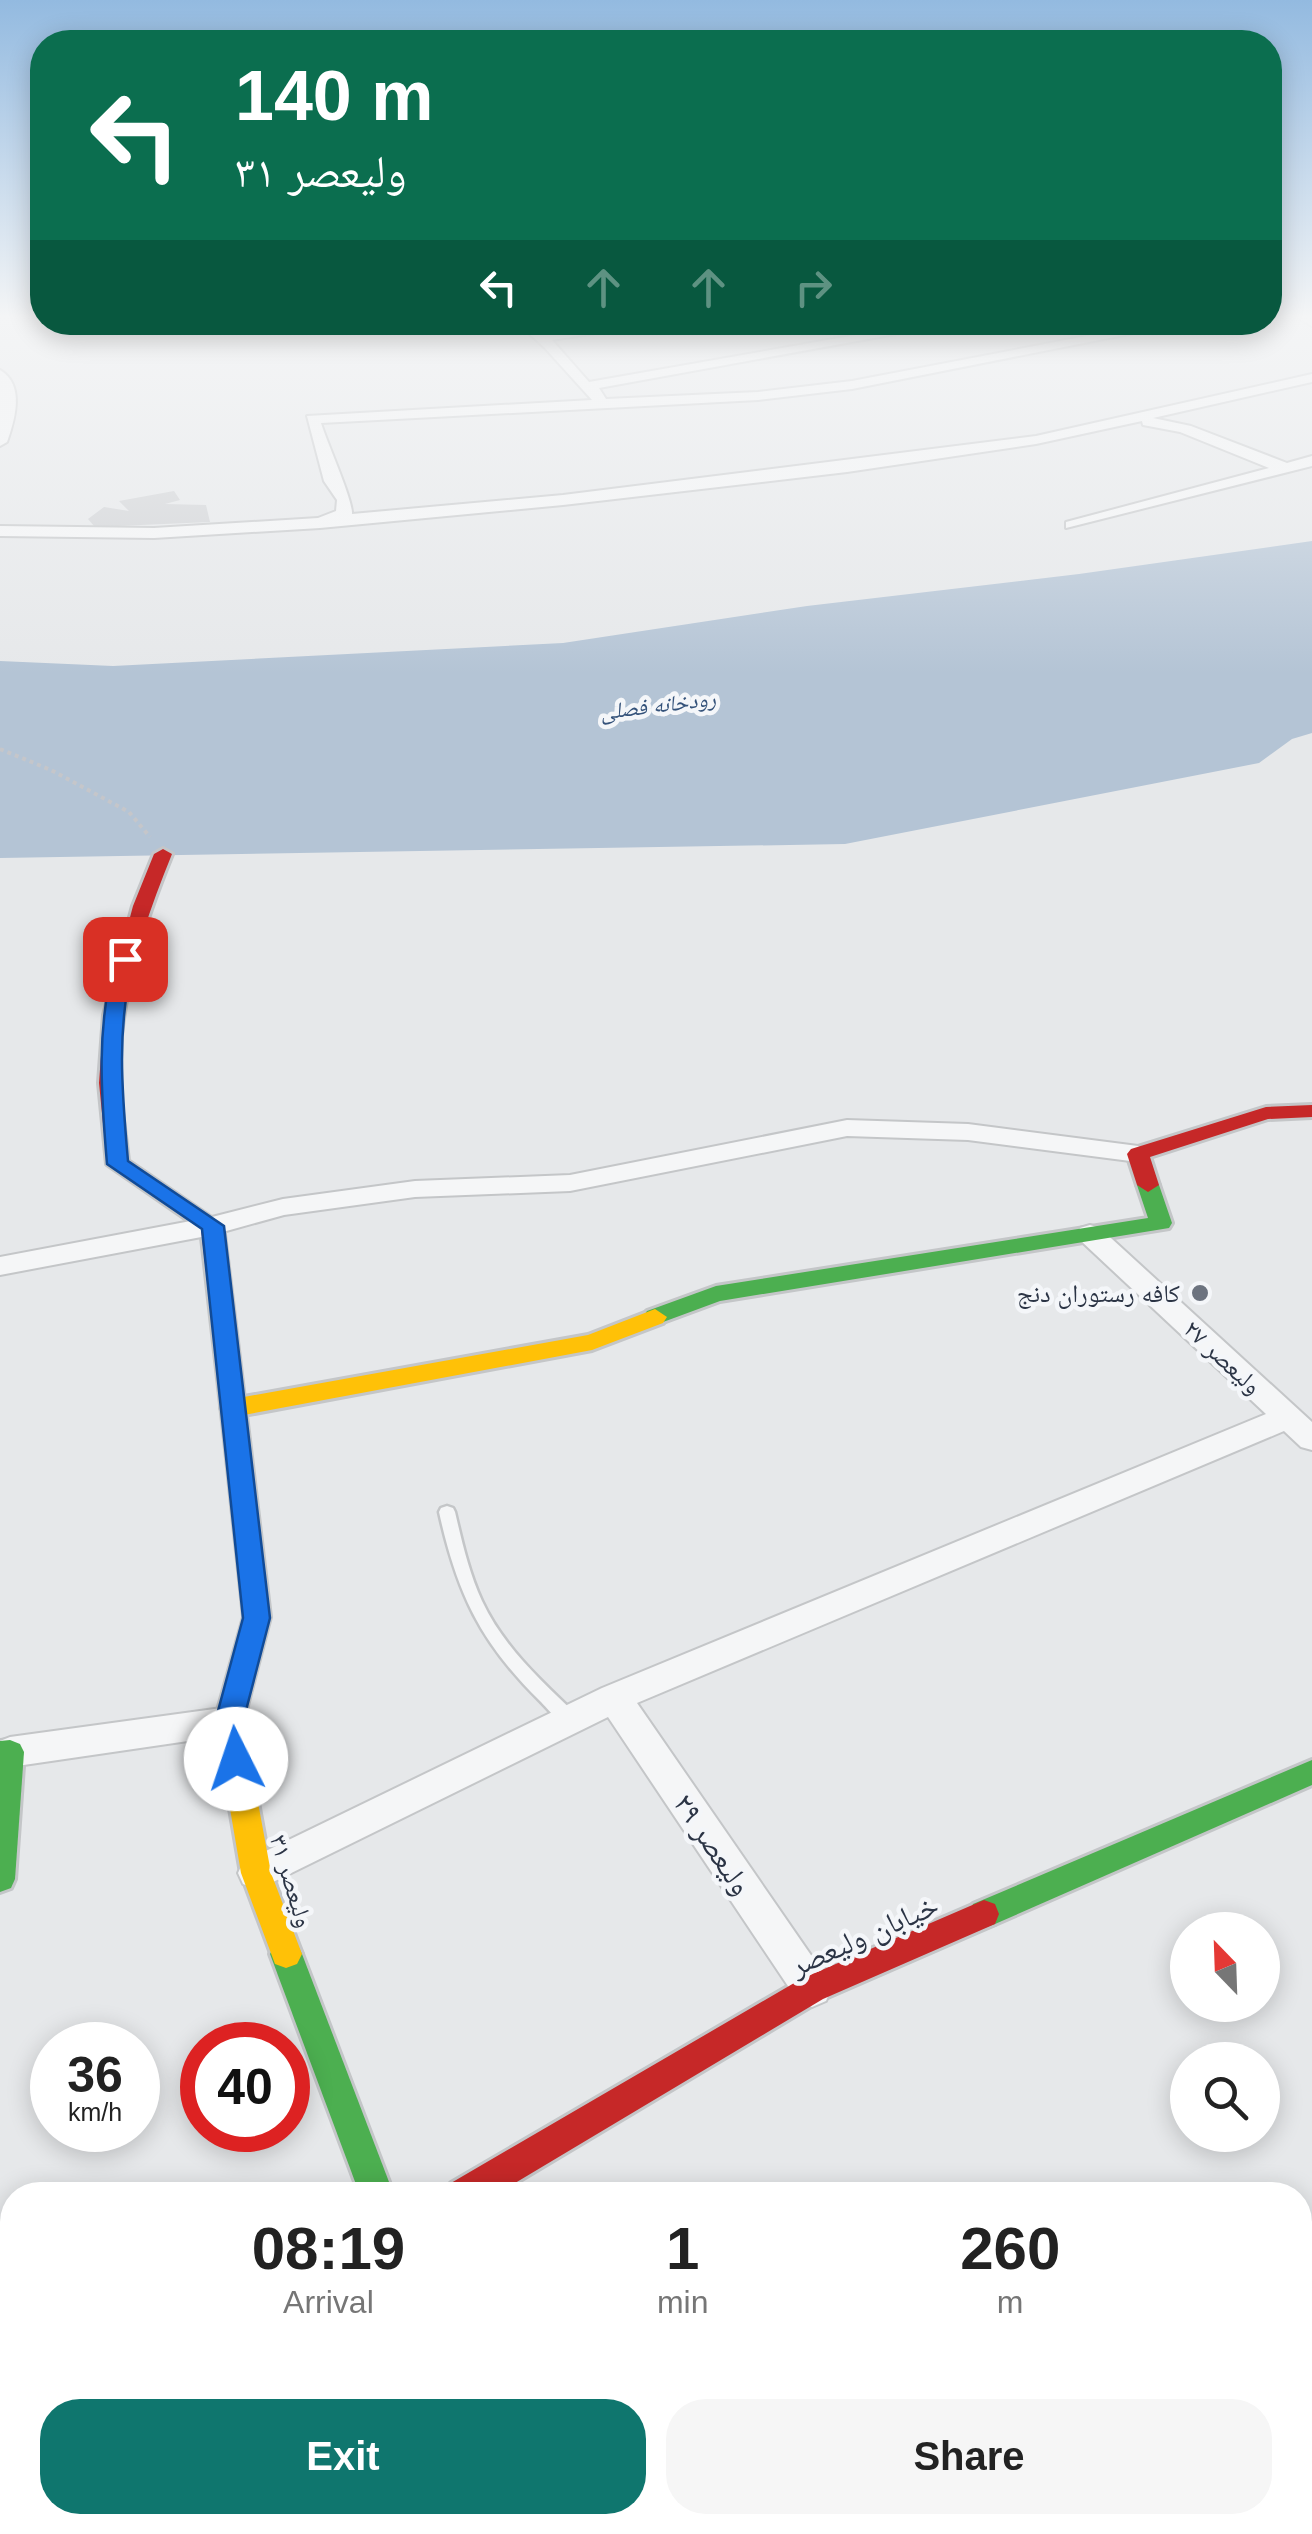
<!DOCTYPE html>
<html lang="en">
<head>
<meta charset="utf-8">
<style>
	:root { --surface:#fff; --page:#f6f6f6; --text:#222; --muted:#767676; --accent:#0f766e }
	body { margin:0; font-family:Helvetica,"Noto Naskh Arabic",sans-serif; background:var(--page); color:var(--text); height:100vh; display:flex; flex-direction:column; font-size:38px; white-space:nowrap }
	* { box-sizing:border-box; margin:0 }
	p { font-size:32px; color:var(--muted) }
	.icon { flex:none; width:55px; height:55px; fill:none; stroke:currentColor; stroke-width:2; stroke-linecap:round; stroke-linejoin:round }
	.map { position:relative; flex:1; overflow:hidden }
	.drawer { position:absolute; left:0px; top:2182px; width:1312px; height:352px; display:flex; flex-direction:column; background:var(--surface); border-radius:40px 40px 0 0; box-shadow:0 5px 25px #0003 }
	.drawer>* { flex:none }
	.hud { position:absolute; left:30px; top:30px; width:1252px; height:305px; border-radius:40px; box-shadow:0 5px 25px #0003; background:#0b6e4f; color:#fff; overflow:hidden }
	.needle { width:65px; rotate:337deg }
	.fabs { position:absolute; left:1170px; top:1912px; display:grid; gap:20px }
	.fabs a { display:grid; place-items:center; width:110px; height:110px; border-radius:50%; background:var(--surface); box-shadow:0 5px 25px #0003; font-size:50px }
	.speed { position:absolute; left:30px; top:2022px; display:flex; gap:20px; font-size:50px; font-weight:700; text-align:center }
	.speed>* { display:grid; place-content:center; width:130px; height:130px; border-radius:50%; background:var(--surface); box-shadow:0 5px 25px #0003; line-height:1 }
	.speed small { font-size:25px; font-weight:400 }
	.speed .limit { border:15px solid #d22; background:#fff; color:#111 }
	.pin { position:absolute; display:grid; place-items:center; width:85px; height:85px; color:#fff; margin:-42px; border-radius:20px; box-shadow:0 5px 15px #0006 }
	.me { position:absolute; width:110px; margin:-55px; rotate:356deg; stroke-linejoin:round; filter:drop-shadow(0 0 8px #0008) }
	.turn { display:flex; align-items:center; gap:35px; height:210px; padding:0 40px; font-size:45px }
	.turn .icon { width:130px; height:130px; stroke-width:2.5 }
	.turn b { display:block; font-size:70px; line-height:85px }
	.lanes { display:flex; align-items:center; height:95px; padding:0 40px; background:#0003; justify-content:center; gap:50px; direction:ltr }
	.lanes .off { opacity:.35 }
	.eta { display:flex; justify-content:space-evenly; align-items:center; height:170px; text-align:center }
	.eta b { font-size:60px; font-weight:800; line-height:70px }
	.cta { display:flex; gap:20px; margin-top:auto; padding:20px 40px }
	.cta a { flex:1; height:115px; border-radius:40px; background:var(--accent); color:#fff; font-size:40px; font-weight:800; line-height:115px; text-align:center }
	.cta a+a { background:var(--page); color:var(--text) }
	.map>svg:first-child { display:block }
	.water { fill:#b4c4d5 }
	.building { fill:#ced0d3 }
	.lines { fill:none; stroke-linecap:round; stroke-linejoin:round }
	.lane-casing { stroke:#c4c6c8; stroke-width:5 }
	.street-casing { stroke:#c4c6c8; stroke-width:4 }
	.fast-casing { stroke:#c4c6c8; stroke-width:6 }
	.slow-casing { stroke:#c4c6c8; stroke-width:6 }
	.jam-casing { stroke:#c4c6c8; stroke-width:6 }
	.path { stroke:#c5c6ca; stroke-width:4; stroke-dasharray:4 4; stroke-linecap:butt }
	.lane { fill:#f5f6f7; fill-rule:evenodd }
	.street { fill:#f5f6f7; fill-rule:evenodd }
	.fast { fill:#4caf50; fill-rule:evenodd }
	.slow { fill:#ffc107; fill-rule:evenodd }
	.jam { fill:#c62828; fill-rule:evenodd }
	.route { fill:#1a73e8; stroke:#114b97; stroke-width:2.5 }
	.poi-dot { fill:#6c737f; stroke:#f4f6f9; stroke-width:4 }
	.labels { text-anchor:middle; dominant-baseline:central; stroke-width:9; stroke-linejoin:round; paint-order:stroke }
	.far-water-label { font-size:22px; font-style:italic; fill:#34527a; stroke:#f4f6f9 }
	.poi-label { font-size:25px; fill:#2b3445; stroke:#f4f6f9; text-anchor:end }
	.street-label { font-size:25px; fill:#2b3445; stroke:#f4f6f9 }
	.near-street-label { font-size:30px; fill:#2b3445; stroke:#f4f6f9 }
</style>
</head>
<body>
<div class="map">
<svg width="1312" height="2534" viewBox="0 0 1312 2534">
	<rect width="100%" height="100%" fill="#e6e8ea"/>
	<path class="water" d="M1312,541V733L1292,739L1259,763L845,844L0,858V661L113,666L563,643L807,606L1079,574Z"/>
	<path class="building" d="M174,491L180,500L165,504L206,505L210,522L95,527L88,519L104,507L129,511L119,501Z"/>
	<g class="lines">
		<defs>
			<path id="lane" d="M447,1506L453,1508L455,1512C462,1542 469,1573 482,1601C503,1646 541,1681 576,1714L579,1719L576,1724C561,1727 550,1711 540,1701C480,1642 457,1593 439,1512L441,1508Z"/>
			<g id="street">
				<path d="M1300,319H1312V326Z"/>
				<path d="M437,322H475L442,329L437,328Z"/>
				<path d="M516,322H531L543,333L626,322H667L552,340L589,382L930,322H962L599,388L606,399L758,392L852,381L1160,322H1190L852,389L758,400L321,423C327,443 353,500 352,514L563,495L1036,436L1312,374V382L1153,418L1191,426L1287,463L1312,456V466L1066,528V522L1269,468L1180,432L1143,425L1142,421L1036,444L847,472L563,505L320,528L154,538L0,536V526L154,528L318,518L336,511L337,500L324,481L307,416L592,400L544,347Z"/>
				<path d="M0,370C25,385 15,419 7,442L0,446Z"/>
				<path d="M847,1120L968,1124L1138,1146L1151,1154L1138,1162L968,1140L847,1136L570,1191L415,1197L284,1215L212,1235L0,1275V1257L212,1217L283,1199L415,1181L570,1175Z"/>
				<path d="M1090,1225L1100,1228L1312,1422V1450L1301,1447L1284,1431L637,1703L826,1977L831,1989L826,2001L812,2007L798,2001L608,1717L269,1884L256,1889L243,1884L238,1873L243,1862L602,1688L1266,1414L1080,1240L1077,1234L1080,1228Z"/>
				<path d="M229,1707L241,1711L246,1721L241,1731L229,1735L10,1767L0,1763V1741L10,1737Z"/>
				<path d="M1173,2522H1219L1222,2534H1176Z"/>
			</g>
			<g id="fast">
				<path d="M1148,1178L1159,1185L1172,1223L1169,1228L720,1301L655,1325L643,1317L647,1311L716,1286L1148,1218L1137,1185Z"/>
				<path d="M10,1740L20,1744L24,1752L15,1879L11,1888L0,1892V1741Z"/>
				<path d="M1312,1760V1785L995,1924L984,1928L973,1924L969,1914L973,1904Z"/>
				<path d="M286,1940L297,1944L302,1954L394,2195H360L270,1954L275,1944Z"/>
				<path d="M1312,2458V2496L1300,2497V2459Z"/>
				<path d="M0,2495L12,2500V2522H26L31,2534H0Z"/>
			</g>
			<g id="slow">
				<path d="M655,1309L667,1317L663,1323L592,1350L233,1417L224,1414L221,1408L224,1402L233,1399L588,1335Z"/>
				<path d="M237,1431L246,1434L249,1440L270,1617L243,1721L271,1873L302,1954L297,1964L286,1968L275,1964L241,1873L215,1721L244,1617L225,1440L228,1434Z"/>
				<path d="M20,2522H65L60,2534H15Z"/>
			</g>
			<g id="jam">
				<path d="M163,849L172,854C144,923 120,994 119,1069C119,1100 125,1131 128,1161L223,1226L249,1440L246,1446H228L225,1440L201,1229L107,1164L99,1083L104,1015L133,906L154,854Z"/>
				<path d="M1312,1105V1117L1268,1119L1150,1157L1159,1185L1148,1192L1137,1185L1127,1154L1131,1149L1266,1107Z"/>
				<path d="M984,1900L995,1904L999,1914L995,1924L823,1999L495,2195H446L451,2183L801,1979Z"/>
			</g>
		</defs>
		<use href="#lane" class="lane-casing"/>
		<use href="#street" class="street-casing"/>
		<use href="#fast" class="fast-casing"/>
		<use href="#slow" class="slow-casing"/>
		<use href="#jam" class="jam-casing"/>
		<path class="path" d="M0,749L51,770L129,812L150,837"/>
		<use href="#lane" class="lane"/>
		<use href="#street" class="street"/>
		<use href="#fast" class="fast"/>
		<use href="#slow" class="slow"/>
		<use href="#jam" class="jam"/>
	</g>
	<linearGradient id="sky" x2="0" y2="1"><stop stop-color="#93bae0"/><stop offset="0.47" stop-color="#f4f5f6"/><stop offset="1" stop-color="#f4f5f6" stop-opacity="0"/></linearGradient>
	<rect width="1312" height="674" fill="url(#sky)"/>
	<path class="route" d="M125,953L134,959C116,1026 122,1093 128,1161L224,1226L270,1618L243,1722L250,1759L246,1768L236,1771L226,1768L215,1722L243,1618L202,1229L107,1164C101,1094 96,1027 115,959Z"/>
	<circle class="poi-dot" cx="1200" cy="1293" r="10"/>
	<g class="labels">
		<g class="far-water-label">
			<text transform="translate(658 705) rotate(-7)">رودخانه فصلی</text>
		</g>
		<g class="poi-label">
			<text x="1180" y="1293">کافه رستوران دنج</text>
		</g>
		<g class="street-label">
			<text transform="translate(1223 1357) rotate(43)">ولیعصر ۲۷</text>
			<text transform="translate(292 1881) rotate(73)">ولیعصر ۳۱</text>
		</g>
		<g class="near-street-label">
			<text transform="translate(713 1844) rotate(56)">ولیعصر ۲۹</text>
			<text transform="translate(864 1935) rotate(-24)">خیابان ولیعصر</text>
		</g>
	</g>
</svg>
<div class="fabs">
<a><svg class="needle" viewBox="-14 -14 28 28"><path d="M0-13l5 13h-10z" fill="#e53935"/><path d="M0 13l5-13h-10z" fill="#767676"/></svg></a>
<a><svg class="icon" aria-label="search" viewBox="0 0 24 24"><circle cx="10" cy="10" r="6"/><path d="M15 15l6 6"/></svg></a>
</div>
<div class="speed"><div>36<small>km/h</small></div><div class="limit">40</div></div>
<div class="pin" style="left:125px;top:959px;background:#d93025"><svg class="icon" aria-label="arrive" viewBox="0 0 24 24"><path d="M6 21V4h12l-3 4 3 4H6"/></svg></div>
<svg class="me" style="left:236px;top:1759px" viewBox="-20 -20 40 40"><circle r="19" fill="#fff"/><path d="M0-13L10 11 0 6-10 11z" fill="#1a73e8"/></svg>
<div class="hud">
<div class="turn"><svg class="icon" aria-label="left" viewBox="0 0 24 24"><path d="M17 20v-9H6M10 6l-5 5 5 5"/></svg><div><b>140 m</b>ولیعصر ۳۱</div></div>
<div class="lanes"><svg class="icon" aria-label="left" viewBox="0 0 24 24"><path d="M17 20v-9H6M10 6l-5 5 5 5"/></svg><svg class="icon off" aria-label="ahead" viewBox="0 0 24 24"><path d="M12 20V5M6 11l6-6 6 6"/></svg><svg class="icon off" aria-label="ahead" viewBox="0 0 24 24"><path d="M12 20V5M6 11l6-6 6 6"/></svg><svg class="icon off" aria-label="right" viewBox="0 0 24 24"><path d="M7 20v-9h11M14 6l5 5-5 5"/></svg></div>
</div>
<section class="drawer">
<div class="eta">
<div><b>08:19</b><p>Arrival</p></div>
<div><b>1</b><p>min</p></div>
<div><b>260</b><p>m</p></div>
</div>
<div class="cta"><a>Exit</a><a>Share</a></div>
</section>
</div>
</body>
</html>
